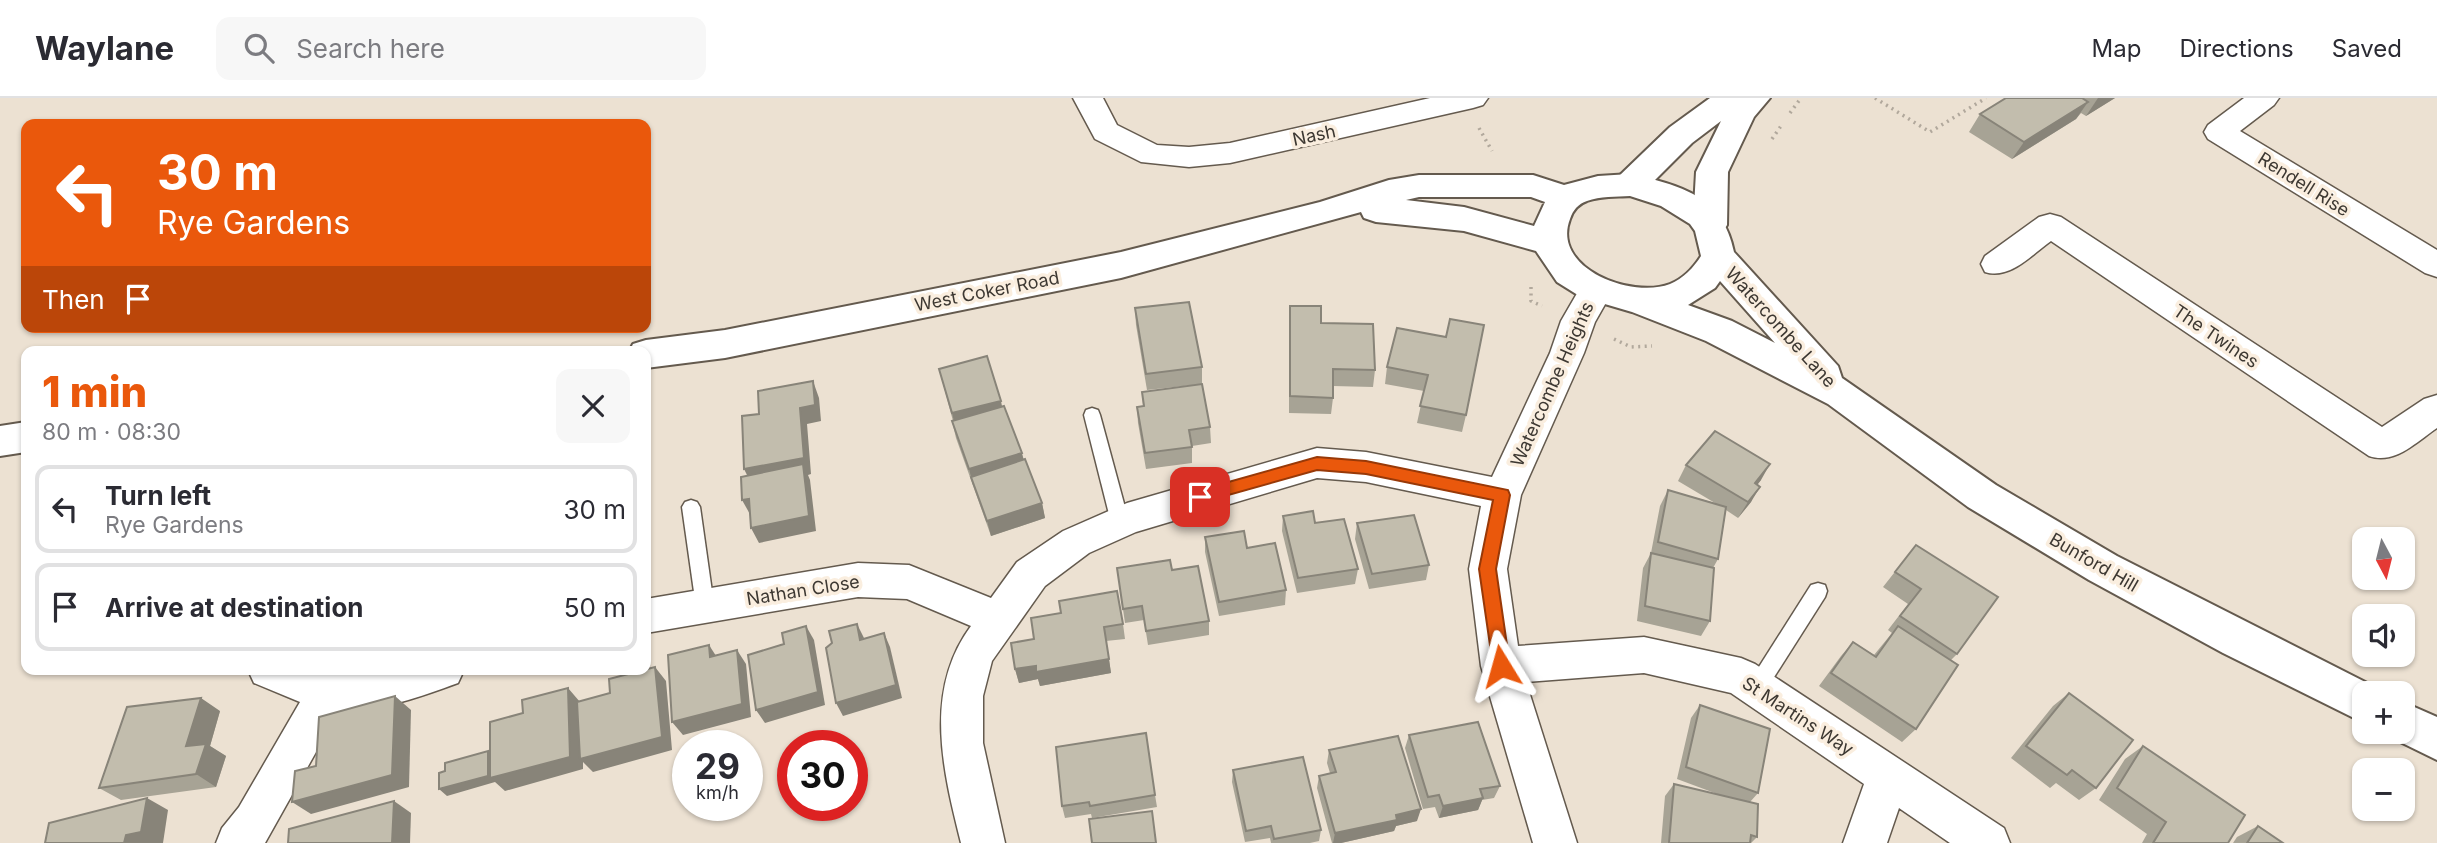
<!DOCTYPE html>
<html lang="en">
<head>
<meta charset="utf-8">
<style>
	:root { --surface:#fff; --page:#f7f7f7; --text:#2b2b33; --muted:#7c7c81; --line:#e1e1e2; --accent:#ea580c }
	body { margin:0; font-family:Inter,sans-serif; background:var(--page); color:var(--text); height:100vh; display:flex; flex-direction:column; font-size:26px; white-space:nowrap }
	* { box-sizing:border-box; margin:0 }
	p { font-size:23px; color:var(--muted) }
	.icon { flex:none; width:38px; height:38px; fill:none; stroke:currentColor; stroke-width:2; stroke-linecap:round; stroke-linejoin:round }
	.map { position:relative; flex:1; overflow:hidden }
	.side { position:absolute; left:21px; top:248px; width:630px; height:329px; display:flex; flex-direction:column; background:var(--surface); border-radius:14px; box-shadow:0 2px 5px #0004 }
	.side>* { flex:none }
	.guide { position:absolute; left:21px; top:21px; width:630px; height:214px; border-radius:14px; box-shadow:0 2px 5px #0004; background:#ea580c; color:#fff; overflow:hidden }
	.needle { width:46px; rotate:173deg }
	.fabs { position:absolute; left:2352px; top:429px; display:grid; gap:14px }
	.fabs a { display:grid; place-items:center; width:63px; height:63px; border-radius:14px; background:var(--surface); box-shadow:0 2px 5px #0004; font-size:35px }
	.speed { position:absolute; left:672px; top:632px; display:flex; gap:14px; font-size:35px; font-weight:700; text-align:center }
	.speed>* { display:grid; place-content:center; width:91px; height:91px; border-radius:50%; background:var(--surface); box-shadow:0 2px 5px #0004; line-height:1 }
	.speed small { font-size:18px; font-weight:400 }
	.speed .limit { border:10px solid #d22; background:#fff; color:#111 }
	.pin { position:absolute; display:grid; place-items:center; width:60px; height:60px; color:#fff; margin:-30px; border-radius:14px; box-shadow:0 4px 10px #0006 }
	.me { position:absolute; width:77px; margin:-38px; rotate:352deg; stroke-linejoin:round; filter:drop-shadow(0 0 5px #0008) }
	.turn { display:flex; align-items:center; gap:24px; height:147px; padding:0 21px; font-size:32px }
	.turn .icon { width:91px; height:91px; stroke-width:2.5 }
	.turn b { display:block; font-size:49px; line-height:60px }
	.then { display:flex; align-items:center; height:66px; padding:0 21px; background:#0003; gap:14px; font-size:26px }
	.round { display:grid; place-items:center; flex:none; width:74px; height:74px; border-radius:14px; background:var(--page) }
	.head { display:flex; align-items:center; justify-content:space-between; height:119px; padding:0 21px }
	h1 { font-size:42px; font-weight:800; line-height:52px; color:var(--accent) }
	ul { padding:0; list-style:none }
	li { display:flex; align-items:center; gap:21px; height:88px; margin:0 14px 10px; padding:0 7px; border:4px solid var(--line); border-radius:14px }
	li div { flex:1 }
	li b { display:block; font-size:26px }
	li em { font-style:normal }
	header { display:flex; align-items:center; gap:42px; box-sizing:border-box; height:98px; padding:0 35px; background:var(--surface); border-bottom:2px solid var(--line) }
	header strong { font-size:33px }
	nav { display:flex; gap:38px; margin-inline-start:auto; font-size:24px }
	.search { width:490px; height:63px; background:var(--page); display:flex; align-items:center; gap:18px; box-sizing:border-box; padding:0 24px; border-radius:14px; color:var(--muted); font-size:26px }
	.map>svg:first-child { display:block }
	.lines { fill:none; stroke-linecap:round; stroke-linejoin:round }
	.lane-casing { stroke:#645a4e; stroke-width:3 }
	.street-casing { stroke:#645a4e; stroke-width:3 }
	.primary-casing { stroke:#645a4e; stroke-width:4 }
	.highway-casing { stroke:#645a4e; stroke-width:4 }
	.path { stroke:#b1a89c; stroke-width:3.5; stroke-dasharray:2 4.5; stroke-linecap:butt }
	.lane { fill:#fff; fill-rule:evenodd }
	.street { fill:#fff; fill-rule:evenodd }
	.primary { fill:#fff; fill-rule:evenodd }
	.highway { fill:#fff; fill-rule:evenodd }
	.wall { fill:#a7a395 }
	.shaded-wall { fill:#888479 }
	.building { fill:#c2bdad; stroke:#888479; stroke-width:2 }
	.route { fill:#ea580c; stroke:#983908; stroke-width:2 }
	.labels { text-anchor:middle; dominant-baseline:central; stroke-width:7; stroke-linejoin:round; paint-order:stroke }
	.street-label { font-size:18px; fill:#3d3832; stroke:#faeedf }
</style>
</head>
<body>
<header>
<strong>Waylane</strong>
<div class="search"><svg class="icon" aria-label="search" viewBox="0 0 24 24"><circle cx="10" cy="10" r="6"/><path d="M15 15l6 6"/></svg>Search here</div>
<nav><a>Map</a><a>Directions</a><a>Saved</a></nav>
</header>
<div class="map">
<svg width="2437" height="745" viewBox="0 0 2437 745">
	<rect width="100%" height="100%" fill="#ece1d2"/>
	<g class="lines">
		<defs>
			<g id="lane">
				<path d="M1092,310L1098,312L1100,317L1129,424L1126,429L1120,432L1114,429L1111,424L1084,317L1086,312Z"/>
				<path d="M691,402L697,404L700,409L714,508L712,514L705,516L698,514L696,508L682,409L685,404Z"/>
				<path d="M1818,485L1825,487L1827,493L1825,499L1764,595L1757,598L1750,595L1747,589L1750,583L1811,487Z"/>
			</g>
			<g id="street">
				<path d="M1073,0H1103L1117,27L1157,47L1189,49L1230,45L1430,0H1488L1483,7L1473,10L1230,65L1189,69L1141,64L1095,41Z"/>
				<path d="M2244,0H2279L2274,7L2240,33L2437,152V179L2425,175L2208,41L2204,34L2208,27Z"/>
				<path d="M2050,116L2061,119L2382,329L2424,301L2437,297V330C2416,344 2395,367 2369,358L2051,143C2031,157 2010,182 1985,174L1981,166L1985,158L2039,119Z"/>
				<path d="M1595,182L1607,185L1612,194L1595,224L1584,255L1521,397L1507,471L1518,548L1644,539L1741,560L1755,566L2004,730L2010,745H1950L1899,710L1887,745H1843L1864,686L1731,595L1644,575L1526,584L1577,745H1533L1481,568L1469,471L1481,408L1366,384L1317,380L1136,434L1089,455L1045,488L992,563L983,598V645L1005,745H961C943,673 923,593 971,528L907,501L858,499L646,535V501L858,465L909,467L991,500L1017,464L1063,433L1127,405L1317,350L1366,354L1492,379L1550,255L1561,223L1583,185Z"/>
				<path d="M248,572H316L345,575L376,572H464L458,585C420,599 381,613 339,613L265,745H216L222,730L239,709L300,604L254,585Z"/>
			</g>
			<path id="primary" d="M1710,0H1770L1754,19L1728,74L1727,127L1722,135L1710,139L1698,135L1693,127L1696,74L1721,23L1692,45L1642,95L1630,98L1618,95L1614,87L1618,79L1670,29Z"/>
			<g id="highway">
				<path d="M1630,76C1680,87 1723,98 1734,154L1838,268L1842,280L1996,387L2117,458L2379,591L2381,595H2364V625L2223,555L2089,482L1968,409L1828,306L1706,243L1632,214L1581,199L1557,184L1536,153L1464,133L1376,124L1364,120L1361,114L1121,180L725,260L646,270V254H629L633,246L646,242L725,232L1121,154L1320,104L1389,82L1419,77H1533L1564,87L1598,78ZM1630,98L1661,108L1690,126L1695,133L1701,158C1694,169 1683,181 1670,186C1631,201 1551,170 1570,121C1573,112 1578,106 1587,103C1600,98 1616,99 1630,98ZM1419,99H1531L1545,104L1534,128L1464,109L1406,102ZM1720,183L1775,245L1732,223L1688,207L1715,190Z"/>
				<path d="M26,324V354L0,358V328Z"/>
				<path d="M2403,604L2437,619V662L2388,638L2385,634H2403Z"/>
			</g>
		</defs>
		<use href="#lane" class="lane-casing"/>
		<use href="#street" class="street-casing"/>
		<use href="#primary" class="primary-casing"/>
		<use href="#highway" class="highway-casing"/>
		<g class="path">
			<path d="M1875,0L1930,34L1986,0"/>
			<path d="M1790,15L1801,0"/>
			<path d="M1479,30L1492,53"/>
			<path d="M1772,41L1783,25"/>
			<path d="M1531,189V203L1542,208"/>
			<path d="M1614,241L1631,249L1652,248"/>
		</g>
		<use href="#lane" class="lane"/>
		<use href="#street" class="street"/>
		<use href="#primary" class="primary"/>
		<use href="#highway" class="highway"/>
	</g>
	<g class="wall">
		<path d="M2006,0H2115L2086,18L2081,15L2076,21L2012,61L1969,34L1980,16Z"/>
		<path d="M1290,208L1321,225L1375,272L1373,289L1333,288V300L1331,316L1289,315V225Z"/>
		<path d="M1135,210L1202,269V286L1147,292L1136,227Z"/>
		<path d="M1397,230L1466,317L1462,334L1417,325L1424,293L1385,286L1387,269Z"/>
		<path d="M939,271L1002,308L1042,405L1045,420L991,438L956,340L952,323H953Z"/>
		<path d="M1142,294L1210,329L1211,345L1192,348V365L1146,371L1138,325L1137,309L1143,308Z"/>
		<path d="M1686,367L1761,382L1757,387L1751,404L1738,420L1726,412L1718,461L1713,470L1710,523L1701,538L1637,523L1643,470L1651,455L1660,408L1668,392L1715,405L1678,383Z"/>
		<path d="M1283,418L1315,425L1358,471L1355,486L1297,495L1282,433Z"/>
		<path d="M1357,425L1429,467L1426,482L1369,491L1355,441Z"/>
		<path d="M1205,439L1247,450L1286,492L1285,507L1219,518L1205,454Z"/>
		<path d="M1916,447L1957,556L1951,562L1916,631L1902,644L1819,588L1841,558L1853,544L1874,557L1892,535L1888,532L1908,506L1883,489Z"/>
		<path d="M1117,470L1172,472L1209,523V537L1148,547L1144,522L1125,525Z"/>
		<path d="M1123,526L1125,541L1106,543L1111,575L1040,588L1038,581L1019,585L1015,571L1034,541Z"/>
		<path d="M2069,595L2096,690L2079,702L2056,685L2050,690L2011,660L2053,608Z"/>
		<path d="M1700,607L1758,695L1750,704L1757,739L1751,745H1661L1665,698L1674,686L1720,697L1677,681L1691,620Z"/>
		<path d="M220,613L210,648L226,658L216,689L121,702L99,690Z"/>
		<path d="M1409,637L1500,688L1494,700L1482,702L1478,712L1439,720L1435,709L1423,711L1405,650Z"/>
		<path d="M2143,648L2228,745H2142L2147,736L2099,702L2125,661Z"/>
		<path d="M1056,649L1155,697L1157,709L1092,720L1091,716L1065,720L1062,708Z"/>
		<path d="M1329,652L1417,723L1396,728L1394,733L1341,745H1332L1317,690L1319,678L1330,675L1327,665Z"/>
		<path d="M1233,672L1321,732L1319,743L1310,745H1271L1270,740L1245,744L1232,684Z"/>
		<path d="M2258,728L2283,745H2233L2237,739Z"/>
	</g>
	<g class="shaded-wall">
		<path d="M2098,0H2115L2086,18Z"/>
		<path d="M2088,4L2076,21L2012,61L2024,44Z"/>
		<path d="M813,283L819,300L821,323L807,326L811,376L808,377L810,382L816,433L759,445L751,430L752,387L744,371L800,310Z"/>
		<path d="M1001,303L1004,319L956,332L952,315Z"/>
		<path d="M1022,355L1025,370L973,387L969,371Z"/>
		<path d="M1770,366L1761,382L1746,401L1755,385Z"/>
		<path d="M1760,389L1751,404L1738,420L1748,404Z"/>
		<path d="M749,401L751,418L742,402Z"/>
		<path d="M1042,405L1045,420L991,438L987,423Z"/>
		<path d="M857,526L864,540L860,542Z"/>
		<path d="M806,528L814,542L825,607L765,625L756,612Z"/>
		<path d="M884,535L890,549L902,600L843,618L836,605Z"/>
		<path d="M709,547L718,561L710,559Z"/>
		<path d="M737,552L746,566L751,619L683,637L672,624Z"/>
		<path d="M1109,561L1111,575L1040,588L1038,581L1019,585L1015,571L1036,568Z"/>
		<path d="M655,569L666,583L672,652L593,674L583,664V671L505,693L495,684L447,698L439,691L488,653L495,660L568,590L580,604L582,661Z"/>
		<path d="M395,598L411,612L409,689L311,716L292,704Z"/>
		<path d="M201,600L220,613L210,648L226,658L216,689L196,676L186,648Z"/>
		<path d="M147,700L168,712L163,745H124L126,737Z"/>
		<path d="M1483,700L1478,712L1439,720L1443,708Z"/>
		<path d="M394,703L411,715L410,745H392Z"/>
		<path d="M1421,711L1417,723L1396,728L1394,733L1341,745H1333L1335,735L1396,717Z"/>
	</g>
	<g class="building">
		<path d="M2006,0H2082L2088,4L2024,44L1980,16Z"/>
		<path d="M1189,204L1202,269L1146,276L1135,210Z"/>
		<path d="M1290,208H1321V225L1373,226L1375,272L1333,271V300L1290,298Z"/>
		<path d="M1450,221L1484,227L1466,317L1420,308L1428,277L1387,269L1397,230L1446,239Z"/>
		<path d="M987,258L1001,303L952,315L939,271Z"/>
		<path d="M813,283L815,307L800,310L804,360L744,371L742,318L759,316L758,293Z"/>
		<path d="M1202,286L1210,329L1189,332L1192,349L1145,355L1137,309L1144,308L1142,294Z"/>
		<path d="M1004,308L1022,355L969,371L952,323Z"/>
		<path d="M1715,333L1770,366L1755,385L1760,389L1748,404L1686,367Z"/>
		<path d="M1025,361L1042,405L987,423L971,379Z"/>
		<path d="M803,366L809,418L751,430L749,401L742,402L741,379Z"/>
		<path d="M1668,392L1726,409L1718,461L1658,444Z"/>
		<path d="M1313,413L1315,425L1344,421L1358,471L1298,480L1283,418Z"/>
		<path d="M1414,417L1429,467L1372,476L1357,425Z"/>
		<path d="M1244,433L1247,450L1275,445L1286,492L1219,504L1205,439Z"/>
		<path d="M1916,447L1998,499L1957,556L1900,518L1921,491L1895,474Z"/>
		<path d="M1651,455L1714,470L1710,523L1645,508Z"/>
		<path d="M1170,462L1172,472L1198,468L1209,523L1146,533L1142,508L1123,511L1117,470Z"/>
		<path d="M1117,493L1123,526L1104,529L1109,561L1036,574V568L1015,571L1011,545L1034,541L1031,520L1061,515L1059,503Z"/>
		<path d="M857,526L860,542L884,535L896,587L836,605L826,550L832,545L829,533Z"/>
		<path d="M806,528L818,594L756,612L748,557L784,546L782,535Z"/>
		<path d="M1898,528L1958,567L1916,631L1831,575L1853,544L1876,559Z"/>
		<path d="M709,547L710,559L737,552L742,606L672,624L668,557Z"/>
		<path d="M655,569L662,639L580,661L577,604L610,595L609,581Z"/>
		<path d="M568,590L570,659L490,680V624L523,615L522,602Z"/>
		<path d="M2069,595L2133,642L2096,690L2072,672L2067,677L2026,648Z"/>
		<path d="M395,598L392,677L292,704L295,673L316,668L319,619Z"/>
		<path d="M201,600L186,648L206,646L196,676L99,690L127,609Z"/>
		<path d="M1700,607L1770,631L1758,695L1686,669Z"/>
		<path d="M1478,624L1500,688L1480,691L1483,700L1443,708L1439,697L1428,699L1409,637Z"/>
		<path d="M1146,635L1155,697L1090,708L1089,704L1062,708L1056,649Z"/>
		<path d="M1398,638L1421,711L1396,717L1397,722L1335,735L1319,678L1336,674L1329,652Z"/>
		<path d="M2143,648L2245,717L2228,745H2153L2166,724L2117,690Z"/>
		<path d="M488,653V678L439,691V675L445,673V665Z"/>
		<path d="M1303,659L1321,732L1274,741L1271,728L1246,733L1233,672Z"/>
		<path d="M1674,686L1758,706L1757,739L1751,737L1750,745H1669Z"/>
		<path d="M147,700L141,734L126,737L124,745H45L49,725Z"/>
		<path d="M394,703L392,745H288L289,731Z"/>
		<path d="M1152,713L1156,745H1092L1089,721Z"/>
		<path d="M2258,728L2283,745H2247Z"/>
	</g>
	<path class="route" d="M1317,359L1366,363L1508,392L1510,397L1496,471L1510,568L1508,573L1501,575L1495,573L1493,568L1479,471L1493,402L1366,376L1317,372L1200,405L1195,403L1192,399L1195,394L1200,392Z"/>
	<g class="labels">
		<g class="street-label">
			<text transform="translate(1314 37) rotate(-12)">Nash</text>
			<text transform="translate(2304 86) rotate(32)">Rendell Rise</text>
			<text transform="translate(987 193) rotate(-11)">West Coker Road</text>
			<text transform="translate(1781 229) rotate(48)">Watercombe Lane</text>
			<text transform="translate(2216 238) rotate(34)">The Twines</text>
			<text transform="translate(1552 286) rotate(-66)">Watercombe Heights</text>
			<text transform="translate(2094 464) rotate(30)">Bunford Hill</text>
			<text transform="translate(803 492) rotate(-9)">Nathan Close</text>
			<text transform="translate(1798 618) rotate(33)">St Martins Way</text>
		</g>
	</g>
</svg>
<div class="fabs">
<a><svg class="needle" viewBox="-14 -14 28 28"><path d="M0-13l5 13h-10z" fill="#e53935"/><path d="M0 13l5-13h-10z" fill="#7c7c81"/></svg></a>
<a><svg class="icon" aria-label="sound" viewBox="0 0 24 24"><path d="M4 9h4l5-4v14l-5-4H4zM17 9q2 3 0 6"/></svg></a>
<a>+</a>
<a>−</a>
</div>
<div class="speed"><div>29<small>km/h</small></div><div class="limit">30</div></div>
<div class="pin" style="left:1200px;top:399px;background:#d93025"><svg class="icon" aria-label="arrive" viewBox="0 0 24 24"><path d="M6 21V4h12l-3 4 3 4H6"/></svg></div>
<svg class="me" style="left:1501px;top:568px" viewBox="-20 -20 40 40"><path d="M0-17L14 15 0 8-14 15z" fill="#ea580c" stroke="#fff" stroke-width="4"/></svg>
<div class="guide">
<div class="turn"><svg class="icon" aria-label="left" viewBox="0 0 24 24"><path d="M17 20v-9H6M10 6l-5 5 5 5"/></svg><div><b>30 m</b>Rye Gardens</div></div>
<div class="then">Then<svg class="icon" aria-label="arrive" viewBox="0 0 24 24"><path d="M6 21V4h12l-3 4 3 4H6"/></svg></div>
</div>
<section class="side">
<div class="head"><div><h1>1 min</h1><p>80 m · 08:30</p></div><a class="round"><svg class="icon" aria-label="close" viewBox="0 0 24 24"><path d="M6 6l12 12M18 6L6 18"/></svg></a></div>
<ul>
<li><svg class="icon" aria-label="left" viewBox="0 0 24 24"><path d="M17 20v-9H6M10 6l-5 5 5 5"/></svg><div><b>Turn left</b><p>Rye Gardens</p></div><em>30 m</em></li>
<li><svg class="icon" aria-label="arrive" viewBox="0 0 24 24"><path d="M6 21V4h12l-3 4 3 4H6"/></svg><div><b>Arrive at destination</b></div><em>50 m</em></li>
</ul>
</section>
</div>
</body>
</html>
